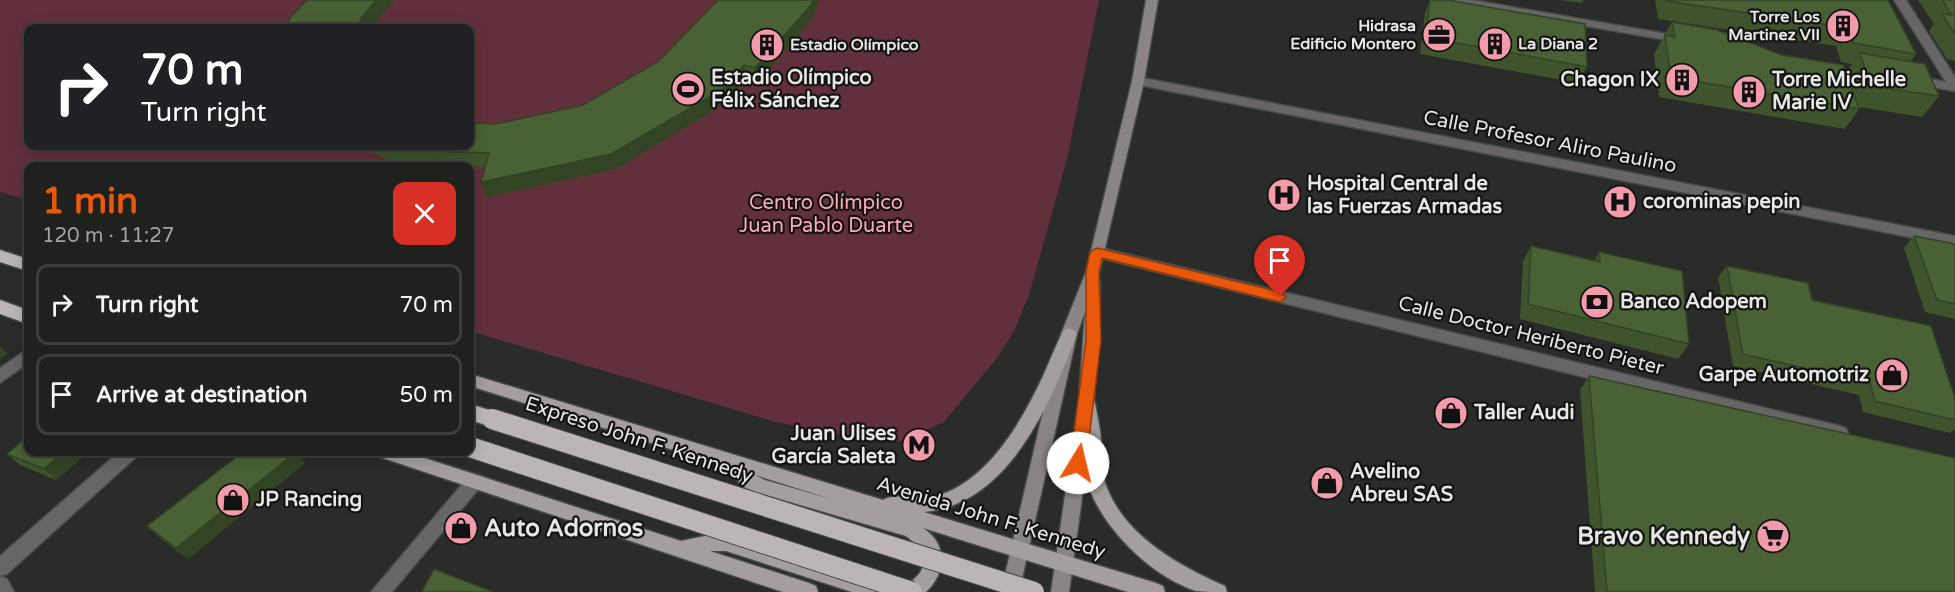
<!DOCTYPE html>
<html lang="en">
<head>
<meta charset="utf-8">
<style>
	:root { --surface:#1f211e; --page:#2c2e2b; --text:#f1f3f6; --muted:#a1a3a4; --line:#3c3e3c; --accent:#ea580c }
	body { margin:0; font-family:"Varela Round",sans-serif; background:var(--page); color:var(--text); height:100vh; display:flex; flex-direction:column; font-size:22px; white-space:nowrap }
	* { box-sizing:border-box; margin:0 }
	p { font-size:20px; color:var(--muted) }
	.icon { flex:none; width:33px; height:33px; fill:none; stroke:currentColor; stroke-width:2; stroke-linecap:round; stroke-linejoin:round }
	.map { position:relative; flex:1; overflow:hidden }
	.details { position:absolute; left:24px; top:162px; width:450px; height:294px; display:flex; flex-direction:column; background:var(--surface); border-radius:12px; box-shadow:0 3px 15px #0003,0 0 0 2px var(--line) }
	.details>* { flex:none }
	.hud { position:absolute; left:24px; top:24px; width:450px; height:126px; border-radius:12px; box-shadow:0 3px 15px #0003,0 0 0 2px var(--line); background:#202124; color:#fff; overflow:hidden }
	.pin { position:absolute; display:grid; place-items:center; width:51px; height:51px; color:#fff; margin:-62px -26px; border-radius:50% 50% 50% 0; rotate:-45deg; box-shadow:0 0 6px #0007 }
	.pin .icon { rotate:45deg }
	.me { position:absolute; width:66px; margin:-33px; rotate:9deg; stroke-linejoin:round; filter:drop-shadow(0 0 4px #0008) }
	.turn { display:flex; align-items:center; gap:21px; height:126px; padding:0 18px; font-size:27px }
	.turn .icon { width:78px; height:78px; stroke-width:2.5 }
	.turn b { display:block; font-size:42px; line-height:51px }
	.round { display:grid; place-items:center; flex:none; width:63px; height:63px; border-radius:12px; background:var(--page) }
	.headline { display:flex; align-items:center; justify-content:space-between; height:102px; padding:0 18px }
	h1 { font-size:36px; font-weight:700; line-height:45px; color:var(--accent) }
	ul { padding:0; list-style:none }
	li { display:flex; align-items:center; gap:18px; height:81px; margin:0 12px 9px; padding:0 6px; border:3px solid var(--line); border-radius:12px }
	li div { flex:1 }
	li b { display:block; font-size:22px }
	li em { font-style:normal }
	.map>svg:first-child { display:block }
	.green { fill:#62303b; fill-rule:evenodd }
	.lines { fill:none; stroke-linecap:round; stroke-linejoin:round }
	.street-casing { stroke:#474a46; stroke-width:3 }
	.secondary-casing { stroke:#474a46; stroke-width:3 }
	.primary-casing { stroke:#474a46; stroke-width:3 }
	.highway-casing { stroke:#474a46; stroke-width:3 }
	.street { fill:#676565; fill-rule:evenodd }
	.secondary { fill:#898586; fill-rule:evenodd }
	.primary { fill:#a49e9f; fill-rule:evenodd }
	.highway { fill:#bbb5b6; fill-rule:evenodd }
	.highway-bridge-casing { stroke:#474a46; stroke-width:22; stroke-linecap:butt }
	.highway-bridge { stroke:#bbb5b6; stroke-width:20 }
	.wall { fill:#3f532d }
	.shaded-wall { fill:#334424 }
	.building { fill:#496134; stroke:#334424; stroke-width:1.5 }
	.route { fill:#ea580c; stroke:#983908; stroke-width:1.5 }
	.labels { text-anchor:middle; dominant-baseline:central; stroke-width:4.5; stroke-linejoin:round; paint-order:stroke }
	.far-poi-label { font-size:16px; font-weight:bold; fill:#e6e7e5; stroke:#131412; text-anchor:end }
	.poi-label { font-size:20px; font-weight:bold; fill:#e6e7e5; stroke:#131412; text-anchor:start }
	.street-label { font-size:20px; fill:#e6e7e5; stroke:#131412 }
	.park-label { font-size:20px; fill:#ffa8b8; stroke:#131412 }
	.near-poi-label { font-size:24px; font-weight:bold; fill:#e6e7e5; stroke:#131412; text-anchor:start }
</style>
</head>
<body>
<div class="map">
<svg width="1955" height="592" viewBox="0 0 1955 592">
	<rect width="100%" height="100%" fill="#292c28"/>
	<path class="green" d="M0,0H1099L1067,159L1029,295L1015,329L997,358L944,422L901,441L827,433L772,421L470,331V166H28V200L0,192ZM28,28H470V146H28Z"/>
	<g class="lines">
		<defs>
			<g id="street">
				<path d="M1447,0H1472L1684,37L1690,40L1684,43L1453,3Z"/>
				<path d="M1894,0H1906L1955,77V91L1914,84L1908,80L1914,76L1946,82Z"/>
				<path d="M1138,77L1955,236V246L1134,84L1132,81Z"/>
				<path d="M1097,247L1840,426L1846,428L1848,433L1846,438L1840,440L1092,256L1090,252Z"/>
				<path d="M28,349V363L0,383V368Z"/>
				<path d="M119,452H139L136,457L7,574L0,576L7,579L14,592H0V556Z"/>
				<path d="M475,474L481,476L484,481L481,486L392,592H371L469,476Z"/>
			</g>
			<path id="secondary" d="M1146,0H1158L1144,81L1098,278L1100,282C1100,386 1083,489 1069,592H1051L1079,399L1085,312L1077,334L1019,592H1001L1061,334L1086,272L1132,81Z"/>
			<g id="primary">
				<path d="M1069,328L1074,330L1077,334C1050,404 1009,504 924,512L1156,583L1163,586L1165,592H1128L923,528C948,544 946,573 926,592H899C902,584 907,584 913,580C932,565 922,547 906,536L756,492L744,487L724,466L470,386V374L883,500C895,492 930,501 950,491C994,470 1023,419 1043,376C1050,361 1056,344 1064,330ZM755,475L834,500L765,480Z"/>
				<path d="M1087,396L1093,398L1095,403C1097,415 1100,427 1101,439C1102,451 1099,464 1103,476C1118,532 1175,564 1225,586L1227,592C1218,592 1205,592 1196,591C1148,575 1098,524 1085,476C1082,464 1085,451 1085,439C1084,427 1081,415 1079,403L1081,398Z"/>
				<path d="M377,452H406L681,541L714,534L726,535L879,583L886,586L888,592H852L726,551H710L809,583L816,586L818,592H783L380,457Z"/>
			</g>
			<g id="highway">
				<path d="M0,250L28,259V271L0,262Z"/>
				<path d="M0,300L28,310V324L0,314Z"/>
				<path d="M470,404L499,413L502,419L499,425L492,427L470,420Z"/>
			</g>
		</defs>
		<use href="#street" class="street-casing"/>
		<use href="#secondary" class="secondary-casing"/>
		<use href="#primary" class="primary-casing"/>
		<use href="#highway" class="highway-casing"/>
		<use href="#street" class="street"/>
		<use href="#secondary" class="secondary"/>
		<use href="#primary" class="primary"/>
		<use href="#highway" class="highway"/>
		<defs>
			<g id="highway-bridge">
				<path d="M492,419L1034,592"/>
				<path d="M470,447L912,592"/>
			</g>
		</defs>
		<use href="#highway-bridge" class="highway-bridge-casing"/>
		<use href="#highway-bridge" class="highway-bridge"/>
	</g>
	<g class="wall">
		<path d="M1430,0H1448L1587,67L1578,83L1420,54L1425,13Z"/>
		<path d="M1560,0H1583L1582,3Z"/>
		<path d="M1655,0H1888L1916,54L1910,62L1939,96L1922,117L1859,107V109L1845,129L1659,97L1654,54L1672,22L1846,73L1852,64L1841,62L1836,46L1658,19Z"/>
		<path d="M1918,0H1955V61L1947,59L1929,31L1934,24Z"/>
		<path d="M813,18L758,82L747,79L726,103L616,169L487,197L481,182L485,167L398,164L357,146H470L496,124L583,105Z"/>
		<path d="M1914,236L1955,244V319L1925,312L1904,248Z"/>
		<path d="M1531,246L1594,261L1599,252L1689,344L1678,359L1520,319L1523,261Z"/>
		<path d="M1727,266L1812,300L1955,420V429L1950,433L1863,412L1859,395L1733,366L1718,277Z"/>
		<path d="M1589,376L1955,592H1595L1580,390Z"/>
		<path d="M28,452H89L56,480L20,465L7,454Z"/>
		<path d="M305,463L188,559L159,537L147,526Z"/>
	</g>
	<g class="shaded-wall">
		<path d="M376,0H395L370,28H356L362,17Z"/>
		<path d="M813,0H819L813,18L758,82L755,68Z"/>
		<path d="M744,65L747,79L726,103L616,169L487,197L481,182Z"/>
		<path d="M291,146H307L295,152Z"/>
		<path d="M0,346L8,354L0,359Z"/>
		<path d="M63,452H89L56,480L44,469Z"/>
		<path d="M296,452L305,463L188,559L176,548Z"/>
	</g>
	<g class="building">
		<path d="M307,0H376L362,17L356,28H284L291,17Z"/>
		<path d="M718,0H813L812,4L755,68L744,65L723,89L611,154L481,182L489,153L391,150L381,146H470V123L496,124L583,105L659,61Z"/>
		<path d="M1430,0H1448L1585,24L1587,67L1426,37Z"/>
		<path d="M1667,0H1888L1916,54L1854,43L1848,28L1667,1Z"/>
		<path d="M1942,0H1955V34L1942,14L1952,15Z"/>
		<path d="M1672,22L1717,30L1782,55L1843,65L1859,109L1671,77L1665,35L1675,37Z"/>
		<path d="M1860,53L1925,64L1939,96L1871,86Z"/>
		<path d="M1914,236L1955,244V304L1937,300Z"/>
		<path d="M1531,246L1600,262L1599,252L1682,271L1689,344L1528,304Z"/>
		<path d="M1727,266L1808,283L1812,300L1931,326L1955,398V420L1875,401L1870,383L1743,354Z"/>
		<path d="M1589,376L1955,458V592H1607Z"/>
		<path d="M28,436V452H63L44,469L7,454Z"/>
		<path d="M243,452H296L176,548L147,526Z"/>
		<path d="M434,569L493,592H422Z"/>
	</g>
	<path class="route" d="M1097,248L1280,292L1286,297L1280,302L1102,258L1099,272L1101,340L1086,463L1078,469L1070,463L1086,340V272L1090,252Z"/>
	<defs>
		<symbol id="building-disc" viewBox="-11 -11 22 22"><circle r="9.5" fill="#f39aab" stroke="#131412"/><path d="M-4-6H4V6H1V3H-1V6H-4ZM-2.5-4.3h1.7v1.8h-1.7ZM.8-4.3h1.7v1.8H.8ZM-2.5-1h1.7V.8h-1.7ZM.8-1h1.7V.8H.8Z" fill="#111"/></symbol>
		<symbol id="office-disc" viewBox="-11 -11 22 22"><circle r="9.5" fill="#f39aab" stroke="#131412"/><path d="M-6-3h4V-5.5h4V-3h4V5H-6ZM-1-4.5V-3h2v-1.5ZM-6 0V1H6V0Z" fill="#111"/></symbol>
		<symbol id="stadium-disc" viewBox="-11 -11 22 22"><circle r="9.5" fill="#f39aab" stroke="#131412"/><path d="M0-5a6.5 5 0 1 0 0 10a6.5 5 0 1 0 0-10ZM-3.5-1.8h7v3.6h-7Z" fill="#111"/></symbol>
		<symbol id="hospital-disc" viewBox="-11 -11 22 22"><circle r="9.5" fill="#f39aab" stroke="#131412"/><path d="M-5-5h3v3.5h4V-5h3V5h-3V1.5h-4V5h-3Z" fill="#111"/></symbol>
		<symbol id="bank-disc" viewBox="-11 -11 22 22"><circle r="9.5" fill="#f39aab" stroke="#131412"/><path d="M-6-4H6V4H-6ZM0-2.3a2.3 2.3 0 1 0 0 4.6a2.3 2.3 0 1 0 0-4.6Z" fill="#111"/></symbol>
		<symbol id="shop-disc" viewBox="-11 -11 22 22"><circle r="9.5" fill="#f39aab" stroke="#131412"/><path d="M-5-2.5h2.3a2.7 3.5 0 0 1 5.4 0H5L5.5 6h-11ZM-1.5-2.5h3a1.5 2.3 0 0 0-3 0Z" fill="#111"/></symbol>
		<symbol id="metro-disc" viewBox="-11 -11 22 22"><circle r="9.5" fill="#f39aab" stroke="#131412"/><path d="M-5.5 5V-5H-3L0 0L3-5H5.5V5H3V-.5L0 4L-3-.5V5Z" fill="#111"/></symbol>
		<symbol id="supermarket-disc" viewBox="-11 -11 22 22"><circle r="9.5" fill="#f39aab" stroke="#131412"/><path d="M-6-5.5h2.5l.6 2H6L4.5 2H-2.5L-4.4-4H-6ZM-1.5 3.2a1.3 1.3 0 1 0 .1 0ZM3 3.2a1.3 1.3 0 1 0 .1 0Z" fill="#111"/></symbol>
	</defs>
	<g fill-rule="evenodd">
		<use href="#building-disc" x="1824" y="7" width="38" height="38"/>
		<use href="#office-disc" x="1420" y="16" width="38" height="38"/>
		<use href="#building-disc" x="1476" y="25" width="38" height="38"/>
		<use href="#building-disc" x="748" y="26" width="38" height="38"/>
		<use href="#building-disc" x="1663" y="61" width="38" height="38"/>
		<use href="#stadium-disc" x="669" y="70" width="38" height="38"/>
		<use href="#building-disc" x="1730" y="73" width="38" height="38"/>
		<use href="#hospital-disc" x="1265" y="176" width="38" height="38"/>
		<use href="#hospital-disc" x="1601" y="183" width="38" height="38"/>
		<use href="#bank-disc" x="1578" y="283" width="38" height="38"/>
		<use href="#shop-disc" x="1873" y="356" width="38" height="38"/>
		<use href="#shop-disc" x="1432" y="394" width="38" height="38"/>
		<use href="#metro-disc" x="900" y="426" width="38" height="38"/>
		<use href="#shop-disc" x="1308" y="464" width="38" height="38"/>
		<use href="#shop-disc" x="214" y="481" width="38" height="38"/>
		<use href="#shop-disc" x="442" y="509" width="38" height="38"/>
		<use href="#supermarket-disc" x="1754" y="517" width="38" height="38"/>
	</g>
	<g class="labels">
		<g class="far-poi-label">
			<text x="1820" y="17">Torre Los<tspan x="1820" dy="18">Martinez VII</tspan></text>
			<text x="1416" y="26">Hidrasa<tspan x="1416" dy="18">Edificio Montero</tspan></text>
			<text x="1518" y="44" text-anchor="start">La Diana 2</text>
			<text x="790" y="45" text-anchor="start">Estadio Olímpico</text>
		</g>
		<g class="poi-label">
			<text x="711" y="78">Estadio Olímpico<tspan x="711" dy="23">Félix Sánchez</tspan></text>
			<text x="1659" y="80" text-anchor="end">Chagon IX</text>
			<text x="1772" y="80">Torre Michelle<tspan x="1772" dy="23">Marie IV</tspan></text>
			<text x="1307" y="184">Hospital Central de<tspan x="1307" dy="23">las Fuerzas Armadas</tspan></text>
			<text x="1643" y="202">corominas pepin</text>
			<text x="1620" y="302">Banco Adopem</text>
			<text x="1869" y="375" text-anchor="end">Garpe Automotriz</text>
			<text x="1474" y="413">Taller Audi</text>
			<text x="896" y="434" text-anchor="end">Juan Ulises<tspan x="896" dy="23">García Saleta</tspan></text>
			<text x="1350" y="472">Avelino<tspan x="1350" dy="23">Abreu SAS</tspan></text>
			<text x="256" y="500">JP Rancing</text>
		</g>
		<g class="street-label">
			<text transform="translate(1550 142) rotate(11)">Calle Profesor Aliro Paulino</text>
			<text transform="translate(1531 336) rotate(14)">Calle Doctor Heriberto Pieter</text>
			<text transform="translate(639 440) rotate(18)">Expreso John F. Kennedy</text>
			<text transform="translate(991 518) rotate(17)">Avenida John F. Kennedy</text>
		</g>
		<g class="park-label">
			<text x="826" y="203">Centro Olímpico<tspan x="826" dy="23">Juan Pablo Duarte</tspan></text>
		</g>
		<g class="near-poi-label">
			<text x="484" y="528">Auto Adornos</text>
			<text x="1750" y="536" text-anchor="end">Bravo Kennedy</text>
		</g>
	</g>
</svg>
<div class="pin" style="left:1280px;top:297px;background:#d93025"><svg class="icon" aria-label="arrive" viewBox="0 0 24 24"><path d="M6 21V4h12l-3 4 3 4H6"/></svg></div>
<svg class="me" style="left:1078px;top:463px" viewBox="-20 -20 40 40"><circle r="19" fill="#fff"/><path d="M0-13L10 11 0 6-10 11z" fill="#ea580c"/></svg>
<div class="hud">
<div class="turn"><svg class="icon" aria-label="right" viewBox="0 0 24 24"><path d="M7 20v-9h11M14 6l5 5-5 5"/></svg><div><b>70 m</b>Turn right</div></div>
</div>
<section class="details">
<div class="headline"><div><h1>1 min</h1><p>120 m · 11:27</p></div><a class="round" style="background:#d93025;color:#fff"><svg class="icon" aria-label="close" viewBox="0 0 24 24"><path d="M6 6l12 12M18 6L6 18"/></svg></a></div>
<ul>
<li><svg class="icon" aria-label="right" viewBox="0 0 24 24"><path d="M7 20v-9h11M14 6l5 5-5 5"/></svg><div><b>Turn right</b></div><em>70 m</em></li>
<li><svg class="icon" aria-label="arrive" viewBox="0 0 24 24"><path d="M6 21V4h12l-3 4 3 4H6"/></svg><div><b>Arrive at destination</b></div><em>50 m</em></li>
</ul>
</section>
</div>
</body>
</html>
